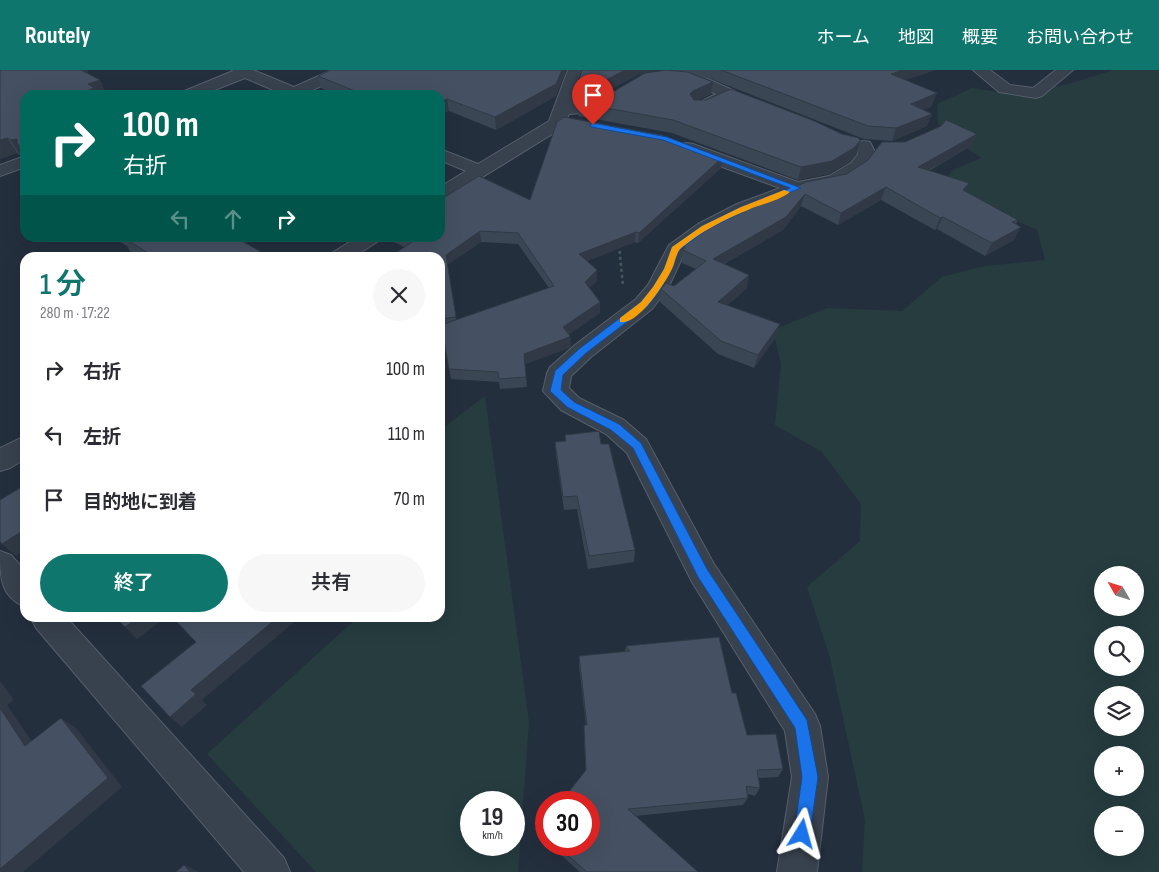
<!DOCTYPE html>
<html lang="ja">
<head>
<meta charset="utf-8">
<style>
	:root { --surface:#fff; --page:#f7f7f7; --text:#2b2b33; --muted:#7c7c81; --accent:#0f766e }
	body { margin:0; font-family:"Sofia Sans Condensed","Noto Sans JP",sans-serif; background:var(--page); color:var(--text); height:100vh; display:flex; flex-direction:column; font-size:19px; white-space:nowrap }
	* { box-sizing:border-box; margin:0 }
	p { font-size:16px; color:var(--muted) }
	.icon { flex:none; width:28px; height:28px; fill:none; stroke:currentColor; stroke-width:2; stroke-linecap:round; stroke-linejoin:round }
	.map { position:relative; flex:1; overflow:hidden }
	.panel { position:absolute; left:20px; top:182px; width:425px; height:370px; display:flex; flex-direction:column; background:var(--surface); border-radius:15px; box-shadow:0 5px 20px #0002 }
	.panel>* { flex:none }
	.banner { position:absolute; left:20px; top:20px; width:425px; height:152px; border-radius:15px; box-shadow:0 5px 20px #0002; background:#00695c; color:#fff; overflow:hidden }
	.needle { width:32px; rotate:309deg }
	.tools { position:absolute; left:1094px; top:496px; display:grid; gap:10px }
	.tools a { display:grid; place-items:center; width:50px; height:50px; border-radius:50%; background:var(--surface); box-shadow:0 5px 20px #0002; font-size:25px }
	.speed { position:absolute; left:460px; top:721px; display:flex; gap:10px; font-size:25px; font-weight:700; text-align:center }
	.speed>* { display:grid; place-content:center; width:65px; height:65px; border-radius:50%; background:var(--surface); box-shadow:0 5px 20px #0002; line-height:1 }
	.speed small { font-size:12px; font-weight:400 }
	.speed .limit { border:8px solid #d22; background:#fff; color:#111 }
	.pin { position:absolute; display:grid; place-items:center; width:42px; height:42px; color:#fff; margin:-51px -21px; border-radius:50% 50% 50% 0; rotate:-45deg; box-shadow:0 0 5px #0007 }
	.pin .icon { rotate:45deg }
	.me { position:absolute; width:55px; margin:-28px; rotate:8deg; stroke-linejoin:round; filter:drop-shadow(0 0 4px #0008) }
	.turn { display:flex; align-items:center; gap:18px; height:105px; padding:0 20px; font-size:22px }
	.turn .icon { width:65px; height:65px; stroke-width:2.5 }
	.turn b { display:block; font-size:35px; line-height:42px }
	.lanes { display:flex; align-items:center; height:48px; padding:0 20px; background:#0003; justify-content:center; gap:25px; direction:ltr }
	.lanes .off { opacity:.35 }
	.round { display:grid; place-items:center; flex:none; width:52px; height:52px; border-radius:26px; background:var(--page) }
	.headline { display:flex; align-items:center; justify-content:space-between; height:85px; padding:0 20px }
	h1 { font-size:30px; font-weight:600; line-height:38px; color:var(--accent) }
	.button { display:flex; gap:10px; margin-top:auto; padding:10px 20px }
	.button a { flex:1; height:58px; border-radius:30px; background:var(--accent); color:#fff; font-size:20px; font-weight:600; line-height:58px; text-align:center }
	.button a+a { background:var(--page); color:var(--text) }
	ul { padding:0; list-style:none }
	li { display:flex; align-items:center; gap:15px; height:65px; padding:0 20px }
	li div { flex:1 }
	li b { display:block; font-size:19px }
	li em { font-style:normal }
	header { display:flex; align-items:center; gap:30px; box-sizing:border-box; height:70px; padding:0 25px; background:var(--accent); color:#fff }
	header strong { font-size:24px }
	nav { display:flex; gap:28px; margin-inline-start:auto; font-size:18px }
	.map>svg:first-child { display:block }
	.green { fill:#263c3f; fill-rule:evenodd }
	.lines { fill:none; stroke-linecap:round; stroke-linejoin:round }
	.minor-casing { stroke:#565f6c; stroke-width:2 }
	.path { stroke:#44595c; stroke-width:2.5; stroke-dasharray:3 3; stroke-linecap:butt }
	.minor { fill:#38414e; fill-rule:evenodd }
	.wall { fill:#3b4654; fill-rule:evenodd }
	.shaded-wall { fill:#303945 }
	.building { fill:#455162; stroke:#303945 }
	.route { fill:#1a73e8; stroke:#114b97 }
	.slow { fill:#f59e0b }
</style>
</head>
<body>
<header>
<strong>Routely</strong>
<nav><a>ホーム</a><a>地図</a><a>概要</a><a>お問い合わせ</a></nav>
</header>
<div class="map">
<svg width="1159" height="802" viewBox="0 0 1159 802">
	<rect width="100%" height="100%" fill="#242f3e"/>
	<g class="green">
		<path d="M1114,0H1159V802H862L865,750L830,588L807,517L860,471L861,434L822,382L775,355L781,294L773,260L827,238L902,241L942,207L985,196L1045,190L1037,160L990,139L937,120L953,100L981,88L958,72L938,53L937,34L972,18L1012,24L1065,15ZM1102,505H1135V538H1102ZM1102,565H1135V598H1102ZM1102,625H1135V658H1102ZM1102,685H1135V718H1102ZM1102,745H1135V778H1102Z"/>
		<path d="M485,326L529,652L518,802H316L207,684L357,548H440V360ZM471,732H514V775H471Z"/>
	</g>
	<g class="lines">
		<defs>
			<g id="minor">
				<path d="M232,0H253L294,17L332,0H353L350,3L306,23L307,25H285L245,8L202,25H180L182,22L233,1Z"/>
				<path d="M568,0H584L573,34L588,33L613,22L619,24L621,27C611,41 585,43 569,44L562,58L447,129L440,131V117L466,101L440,90V79L478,94L549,51Z"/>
				<path d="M973,0H990L1010,15L1033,18L1056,0H1073L1042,26L1036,28L999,22Z"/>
				<path d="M676,1L701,6L735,21L737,24L735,27L706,41H694L692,38L694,35L716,24L692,13L671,9L668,6L671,3Z"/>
				<path d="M864,71L870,72L876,84C857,112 829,122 796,123L794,126L751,142L712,162L685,182L668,218L652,239L591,287L571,306L569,318L579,328L624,350L646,369L714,494L815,644L820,656L828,707L817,802H777L792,707L785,661L692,512L627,383L606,364L561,340L543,321L547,303L550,297L575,275L636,229L648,215L669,175L698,154L737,134L780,118L681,82L678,78L681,74L687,73L693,74L798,112L829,106L851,93L858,84L855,76L858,72Z"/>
				<path d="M25,86V97L0,106V95Z"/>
				<path d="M356,168H380L377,172L352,188H327L330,184Z"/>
				<path d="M25,366V389L10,398L0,401V378Z"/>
				<path d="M0,481L11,485L25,501V537C0,526 0,507 0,481Z"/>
				<path d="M31,548H67L284,788L290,802H244L36,558Z"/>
			</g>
		</defs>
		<use href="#minor" class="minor-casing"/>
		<path class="path" d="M619,175L623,216"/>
		<use href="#minor" class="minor"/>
	</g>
	<g class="wall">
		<path d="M0,0H87L88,3H87L107,25H25V87L24,85L21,86L17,83L0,89Z"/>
		<path d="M582,0H935L905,10L932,36L923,40L927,56L892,71L864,69L714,10L696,5L713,12L711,24L698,30L842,64L860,71L856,84L850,92L828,104L798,110L672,63L578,46V33L601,29L665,0H656L639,4L592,29L576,33Z"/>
		<path d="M318,6L556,26L496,60L449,41L440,25H338L321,18Z"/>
		<path d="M977,64L971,76L929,101L1018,150L1016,154L1014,170L985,186L937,159L935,160L881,130L838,155L801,136L783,160L724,194L747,218L727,235L780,254L776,267L754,298L718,284L660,232L661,219L674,216L696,199L682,193L683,180L847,104L905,72Z"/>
		<path d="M722,88L721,98L638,173L635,172L587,191L597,200V211L589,218L600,232V243L569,264L570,266L571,276L569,278L525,294L527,317L500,319L499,312L451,309L441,260H440V188L404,177L392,171L391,168H440L530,130ZM481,172L518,174L549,218L456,250L447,195Z"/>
		<path d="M114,168H254L244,173L262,188H139L131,183L127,176Z"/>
		<path d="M565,365L601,374L635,480L634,492L588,499L577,439L564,440L556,385L555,372L565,371Z"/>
		<path d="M626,576L732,623L747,665L783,699L778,707L759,708L760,718L755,726L748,724V728L743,735L635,746L698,802H580L550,775H589L584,664V655H586L579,596V586L625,582Z"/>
		<path d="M546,753V772L541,767L540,761Z"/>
	</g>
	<g class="shaded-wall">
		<path d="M71,0H87L88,3L75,7Z"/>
		<path d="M562,0H567L556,26L496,60L495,47Z"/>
		<path d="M625,0H656L639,4L592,29L576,33V20Z"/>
		<path d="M903,0H934L887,16L891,4Z"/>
		<path d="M100,10L107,25H75L88,14Z"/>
		<path d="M713,12L711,24L691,33L690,24L693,21Z"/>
		<path d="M937,23L932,36L907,47L911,34Z"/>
		<path d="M447,29L449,41L440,46V32Z"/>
		<path d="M932,44L927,56L892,71L896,58Z"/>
		<path d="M977,64L971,76L913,109L918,97Z"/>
		<path d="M7,68L17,83L0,89V70Z"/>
		<path d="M17,69V74L24,85L21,86L11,70Z"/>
		<path d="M860,71L856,84L850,92L828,104L798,110L801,97Z"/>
		<path d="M722,88L721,98L638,173L639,163Z"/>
		<path d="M969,113L964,125L963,120Z"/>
		<path d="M886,117L881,130L838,155L841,143Z"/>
		<path d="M805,124L801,136L783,160L711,201L713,189Z"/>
		<path d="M943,147L937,159L935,160L940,148Z"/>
		<path d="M1021,157L1014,170L985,186L992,173Z"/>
		<path d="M480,161L481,172L447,195L457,258L446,185Z"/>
		<path d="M636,162L635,172L579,194V184Z"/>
		<path d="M229,168H254L234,178Z"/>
		<path d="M260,181L262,188H249Z"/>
		<path d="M597,200V211L585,222V212Z"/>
		<path d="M749,205L747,218L716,244L718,232Z"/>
		<path d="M600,232V243L563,268V257Z"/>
		<path d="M780,254L776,267L754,298L758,285Z"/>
		<path d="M570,266L571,276L569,278L525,294L524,284Z"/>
		<path d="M24,460L25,461V480L16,486L2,474Z"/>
		<path d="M138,548H165L137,569L125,557Z"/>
		<path d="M277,548H299L202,630L207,635L182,657L170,647L191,620Z"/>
		<path d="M0,611L14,630L7,635L41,685L25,676L0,638Z"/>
		<path d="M61,648L76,658L122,717L23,802H0V799Z"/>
		<path d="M184,795L197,801L198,802H190Z"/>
	</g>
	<g class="building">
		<path d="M0,0H81L100,10L88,14L94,18L75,25H25V79L17,74V69L11,70L7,68L0,70Z"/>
		<path d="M331,0H562L556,14L495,47L447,29L440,32V25H365L318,6Z"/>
		<path d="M582,0H625L593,17L576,20Z"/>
		<path d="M666,0L687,2L713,12L693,21L690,24L694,30H706L731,19L812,50L842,64L859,68L860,71L854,78L832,91L801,97L673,50L578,33L601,29L645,3Z"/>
		<path d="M721,0H903L891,4L937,23L911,34L932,44L896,58L868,56Z"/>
		<path d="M564,47L661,65L722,88L639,163L636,162L579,184L597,200L585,212L600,232L563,257L570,266L569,267L524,284L526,307L499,309L498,302L449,299L441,255L554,216L518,163L480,161L446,185L456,247L440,249V188H388L412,172L403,168H440V130L479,106L530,130L557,52Z"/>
		<path d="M946,50L977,64L918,97L969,113L963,120L1018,150L1012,152L1021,157L992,173L943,147L940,148L886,117L841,143L805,124L786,147L713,189L749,205L718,232L780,254L758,285L721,271L661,219L666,213L674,216L706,191L683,180L688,171L715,151L806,112L847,104L868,90L882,72H905L941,56Z"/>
		<path d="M124,168H236L260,181L249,188H156Z"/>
		<path d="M599,361L601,374H609L635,480L589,486L577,426L563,427L555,372L566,371L565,365Z"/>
		<path d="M25,415V461L24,460L2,474L0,471V430Z"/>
		<path d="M116,548H138L125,557Z"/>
		<path d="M173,548H277L191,620L196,624L170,647L141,616L196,572Z"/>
		<path d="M719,567L732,623H736L747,665L776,664L783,699L757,700L760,718L746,716L748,728L628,739L698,802H587L556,775H589V732H561L586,700L584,655H587L579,586L630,581L626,576Z"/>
		<path d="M0,638L25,676L61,648L108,708L0,799Z"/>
		<path d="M546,753V766L540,761Z"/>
		<path d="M184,795L190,802H176Z"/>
	</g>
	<path class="route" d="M593,53L667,67L801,118L747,140L708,159L679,180L672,199L660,220L648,236L586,283L563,305L561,320L574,332L619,354L641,373L707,499L807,650L818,707L810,764L808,770L802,772L796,770L794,764L802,707L795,658L698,507L633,378L611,360L567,337L550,321L555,301L579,279L641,232L653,217L664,199L672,177L702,156L741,137L790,118L663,70L591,57L590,55Z"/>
	<path class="slow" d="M784,120L790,122C779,131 761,134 748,140C725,149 700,162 681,178C676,183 675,193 672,199C665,213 638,256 620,252V248L641,232L653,217L664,199L672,177L702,156L741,137Z"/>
</svg>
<div class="tools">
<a><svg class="needle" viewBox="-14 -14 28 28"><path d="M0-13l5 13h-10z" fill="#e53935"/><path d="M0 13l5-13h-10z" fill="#7c7c81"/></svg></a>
<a><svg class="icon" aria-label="search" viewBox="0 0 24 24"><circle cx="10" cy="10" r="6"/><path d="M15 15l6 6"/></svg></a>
<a><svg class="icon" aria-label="layers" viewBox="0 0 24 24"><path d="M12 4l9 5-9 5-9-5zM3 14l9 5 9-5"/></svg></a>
<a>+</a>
<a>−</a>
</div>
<div class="speed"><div>19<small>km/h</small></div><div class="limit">30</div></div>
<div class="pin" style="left:593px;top:55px;background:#d93025"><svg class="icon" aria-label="arrive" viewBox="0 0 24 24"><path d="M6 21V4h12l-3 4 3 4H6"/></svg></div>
<svg class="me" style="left:802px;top:764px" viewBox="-20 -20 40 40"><path d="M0-17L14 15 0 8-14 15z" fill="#1a73e8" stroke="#fff" stroke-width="4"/></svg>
<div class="banner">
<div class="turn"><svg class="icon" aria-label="right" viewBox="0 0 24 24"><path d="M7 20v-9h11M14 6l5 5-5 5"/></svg><div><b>100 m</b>右折</div></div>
<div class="lanes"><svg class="icon off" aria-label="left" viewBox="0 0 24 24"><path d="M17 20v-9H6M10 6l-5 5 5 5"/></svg><svg class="icon off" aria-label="ahead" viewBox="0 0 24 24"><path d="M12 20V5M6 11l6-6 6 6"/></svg><svg class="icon" aria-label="right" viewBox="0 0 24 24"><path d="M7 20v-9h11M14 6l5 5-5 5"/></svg></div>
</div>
<section class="panel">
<div class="headline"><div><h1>1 分</h1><p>280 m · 17:22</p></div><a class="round"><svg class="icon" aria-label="close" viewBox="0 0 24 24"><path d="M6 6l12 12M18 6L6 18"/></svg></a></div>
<ul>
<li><svg class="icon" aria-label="right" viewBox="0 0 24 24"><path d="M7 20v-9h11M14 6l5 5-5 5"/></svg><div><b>右折</b></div><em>100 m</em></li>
<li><svg class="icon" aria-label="left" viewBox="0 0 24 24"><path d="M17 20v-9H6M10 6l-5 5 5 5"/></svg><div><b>左折</b></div><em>110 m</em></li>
<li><svg class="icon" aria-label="arrive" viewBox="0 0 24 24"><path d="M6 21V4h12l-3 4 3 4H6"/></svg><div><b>目的地に到着</b></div><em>70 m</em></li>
</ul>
<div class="button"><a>終了</a><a>共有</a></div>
</section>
</div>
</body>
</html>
